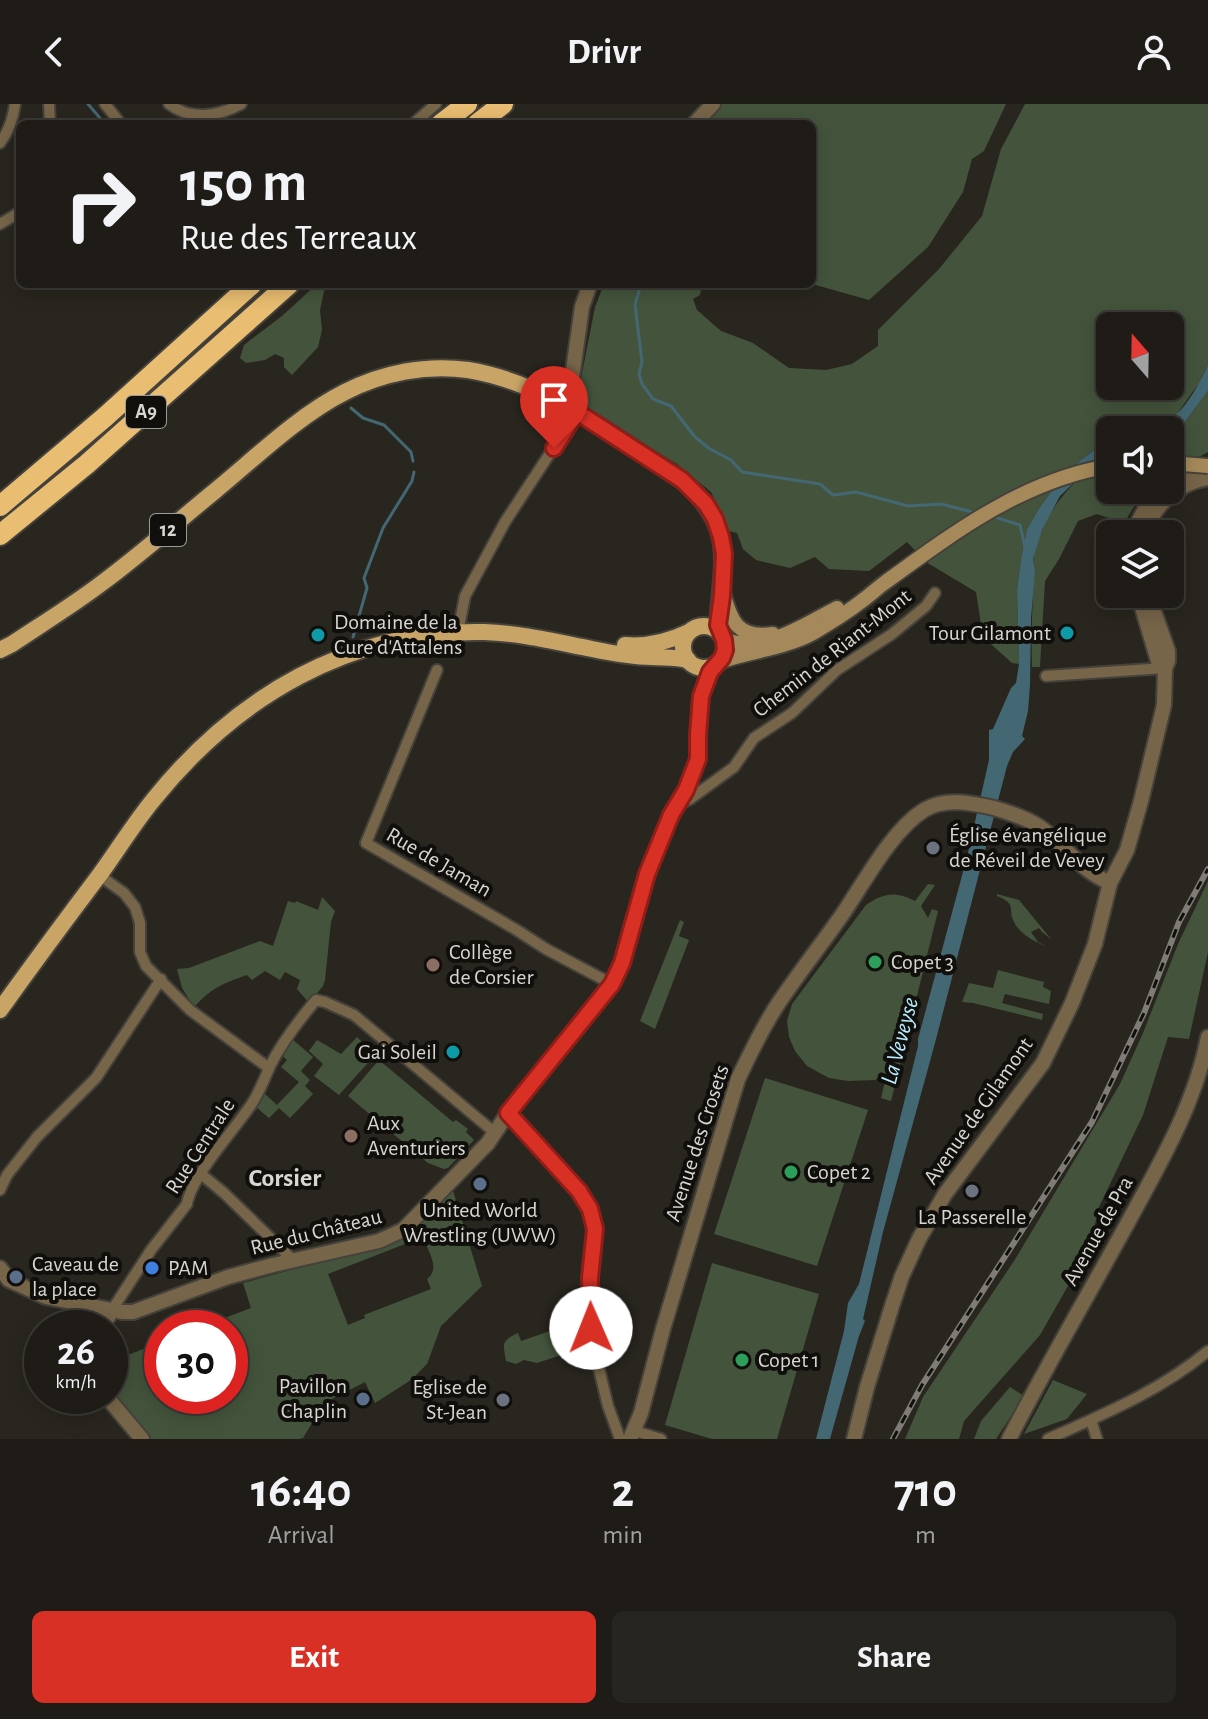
<!DOCTYPE html>
<html lang="en">
<head>
<meta charset="utf-8">
<style>
	:root { --surface:#1f1c17; --page:#272520; --text:#f1f3f6; --muted:#a1a1a1; --line:#3c3a36; --accent:#d93025 }
	body { margin:0; font-family:"Alegreya Sans",sans-serif; background:var(--page); color:var(--text); height:100vh; display:flex; flex-direction:column; font-size:30px; white-space:nowrap }
	* { box-sizing:border-box; margin:0 }
	p { font-size:26px; color:var(--muted) }
	.icon { flex:none; width:44px; height:44px; fill:none; stroke:currentColor; stroke-width:2; stroke-linecap:round; stroke-linejoin:round }
	.map { position:relative; height:1335px; overflow:hidden }
	.panel { display:flex; flex-direction:column; background:var(--surface); flex:1 }
	.panel>* { flex:none }
	.banner { position:absolute; left:16px; top:16px; width:800px; height:168px; border-radius:12px; box-shadow:0 4px 20px #0003,0 0 0 2px var(--line); background:#1f1c17; color:var(--text); overflow:hidden }
	.needle { width:52px; rotate:340deg }
	.buttons { position:absolute; left:1096px; top:208px; display:grid; gap:16px }
	.buttons a { display:grid; place-items:center; width:88px; height:88px; border-radius:12px; background:var(--surface); box-shadow:0 4px 20px #0003,0 0 0 2px var(--line); font-size:40px }
	.speed { position:absolute; left:24px; top:1206px; display:flex; gap:16px; font-size:40px; font-weight:700; text-align:center }
	.speed>* { display:grid; place-content:center; width:104px; height:104px; border-radius:50%; background:var(--surface); box-shadow:0 4px 20px #0003,0 0 0 2px var(--line); line-height:1 }
	.speed small { font-size:20px; font-weight:400 }
	.speed .limit { border:12px solid #d22; background:#fff; color:#111 }
	.pin { position:absolute; display:grid; place-items:center; width:68px; height:68px; color:#fff; margin:-82px -34px; border-radius:50% 50% 50% 0; rotate:-45deg; box-shadow:0 0 8px #0007 }
	.pin .icon { rotate:45deg }
	.me { position:absolute; width:88px; margin:-44px; rotate:359deg; stroke-linejoin:round; filter:drop-shadow(0 0 6px #0008) }
	.turn { display:flex; align-items:center; gap:28px; height:168px; padding:0 32px; font-size:36px }
	.turn .icon { width:104px; height:104px; stroke-width:2.5 }
	.turn b { display:block; font-size:56px; line-height:68px }
	.eta { display:flex; justify-content:space-evenly; align-items:center; height:136px; text-align:center }
	.eta b { font-size:48px; font-weight:700; line-height:56px }
	.action { display:flex; gap:16px; margin-top:auto; padding:16px 32px }
	.action a { flex:1; height:92px; border-radius:12px; background:var(--accent); color:#fff; font-size:32px; font-weight:700; line-height:92px; text-align:center }
	.action a+a { background:var(--page); color:var(--text) }
	header { display:flex; justify-content:space-between; align-items:center; height:104px; padding:0 32px; background:var(--surface); font-size:36px; font-weight:700 }
	.map>svg:first-child { display:block }
	.green { fill:#44543c; fill-rule:evenodd }
	.water { fill:#436773 }
	.lines { fill:none; stroke-linecap:round; stroke-linejoin:round }
	.stream { stroke:#436773; stroke-width:3 }
	.minor-casing { stroke:#45423c; stroke-width:14 }
	.tertiary-casing { stroke:#45423c; stroke-width:18 }
	.secondary-casing { stroke:#45423c; stroke-width:18 }
	.primary-casing { stroke:#45423c; stroke-width:20 }
	.motorway-casing { stroke:#45423c; stroke-width:24 }
	.minor { stroke:#776549; stroke-width:10 }
	.tertiary { stroke:#776549; stroke-width:14 }
	.secondary { stroke:#a5895a; stroke-width:14 }
	.primary { stroke:#c9a467; stroke-width:16 }
	.motorway { stroke:#e9bd72; stroke-width:20 }
	.rail-casing { stroke:#7f7c77; stroke-width:6 }
	.rail { stroke:#100f0c; stroke-width:3; stroke-dasharray:9; stroke-linecap:butt }
	.secondary-bridge-casing { stroke:#45423c; stroke-width:18; stroke-linecap:butt }
	.secondary-bridge { stroke:#a5895a; stroke-width:14 }
	.route-casing { stroke:#8d1f18; stroke-width:20 }
	.route { stroke:#d93025; stroke-width:14 }
	.culture-dot { fill:#0f9aa8; stroke:#100f0c; stroke-width:3 }
	.worship-dot { fill:#6b7280; stroke:#100f0c; stroke-width:3 }
	.leisure-dot { fill:#2e9e5b; stroke:#100f0c; stroke-width:3 }
	.education-dot { fill:#8d6e63; stroke:#100f0c; stroke-width:3 }
	.service-dot { fill:#5c6f8a; stroke:#100f0c; stroke-width:3 }
	.shop-dot { fill:#3f7fe0; stroke:#100f0c; stroke-width:3 }
	.labels { text-anchor:middle; dominant-baseline:central; stroke-width:8; stroke-linejoin:round; paint-order:stroke }
	.shield { fill:#100f0c; stroke:#9c9a97; stroke-width:2 }
	.shield-label { font-size:20px; font-weight:bold; fill:#d8d6d2 }
	.poi-label { font-size:22px; fill:#d8d6d2; stroke:#100f0c; text-anchor:start }
	.street-label { font-size:22px; fill:#d8d6d2; stroke:#100f0c }
	.water-label { font-size:24px; font-style:italic; fill:#b6ecfe; stroke:#100f0c }
	.quarter-label { font-size:26px; font-weight:bold; fill:#d8d6d2; stroke:#100f0c }
</style>
</head>
<body>
<header><svg class="icon" aria-label="back" viewBox="0 0 24 24"><path d="M15 5l-7 7 7 7"/></svg>Drivr<svg class="icon" aria-label="person" viewBox="0 0 24 24"><circle cx="12" cy="8" r="4"/><path d="M4 21q1-7 8-7t8 7"/></svg></header>
<div class="map">
<svg width="1208" height="1335" viewBox="0 0 1208 1335">
	<rect width="100%" height="100%" fill="#29261f"/>
	<g class="green">
		<path d="M720,0H1006L984,47L972,55L963,88L928,143L869,196L812,180V20H704Z"/>
		<path d="M1025,0H1208V260L1199,279L1177,310L1170,313L1147,316L1130,321L1123,326H1110V334L1064,369L1038,406L1027,425L1021,455L1017,484L1019,560L1012,559L983,533L976,488L926,458L907,438L869,467L829,465L815,453L790,464L756,456L743,445L737,429L729,427L711,388L677,360L587,305L579,285L595,203L604,180H702L700,191L693,195L697,206L721,227L753,239L789,264L826,266L852,260L878,242V226L939,165L982,112L1001,45ZM1110,222H1170V282H1110Z"/>
		<path d="M317,180H328L324,187L320,206L322,226L318,243L292,271L284,263V254L275,250L265,256L246,259L240,254L244,241L282,212Z"/>
		<path d="M1208,287V348L1170,369V329L1181,323Z"/>
		<path d="M1110,351V386H1147L1135,401L1124,419L1097,410L1078,417L1059,455L1045,477L1040,563H1032C1031,533 1032,505 1034,476C1035,468 1032,459 1034,451C1044,407 1072,375 1110,351Z"/>
		<path d="M1208,777V848L1189,935L1168,933L1143,1011L1099,1103L1089,1145L1040,1231L964,1317L959,1335H905L923,1293L1014,1157L1120,980L1143,929L1178,840Z"/>
		<path d="M928,780L935,781L921,802L928,814L932,805L938,807L891,997L881,994L887,969L875,976L848,977L829,974L807,962L795,947L789,933L787,917L792,900L866,801C884,789 895,787 915,797Z"/>
		<path d="M997,790L1019,796L1051,835L1042,828L1039,824L1031,828L1038,838L1046,842C1034,838 1019,829 1014,818C1007,803 1018,801 997,792Z"/>
		<path d="M322,793L335,807L331,818L325,876L323,882L309,899L297,885L300,876L285,868L280,876L265,867L252,876L247,871C222,880 213,883 194,903L182,884L177,865L189,864L260,837L273,842L288,797L295,799L296,797L318,806Z"/>
		<path d="M680,816L684,818L679,832L689,836L655,925L640,917Z"/>
		<path d="M998,866L1044,878L1043,883L1051,887L1049,900L1005,890L1002,899L1043,910L1042,916L973,899L962,898L969,879L993,884Z"/>
		<path d="M357,933L375,951L339,991L314,972L323,960L309,947L317,936L341,950Z"/>
		<path d="M292,935L313,953L301,967L310,976L305,982L313,990L290,1014L279,1004L269,1014L256,1003L265,990L277,1001L299,978L281,963L287,956L280,950Z"/>
		<path d="M379,956L453,1018L456,1016L468,1025L466,1028L474,1036L448,1064L444,1065L428,1059L348,992Z"/>
		<path d="M765,974L868,1006L817,1162L714,1130Z"/>
		<path d="M450,1077L482,1182L441,1222L427,1260L411,1276L375,1299L365,1278L324,1299L303,1334L299,1335H151L110,1287V1242L125,1252L162,1238V1292H230V1224H198L251,1204L243,1179L324,1157L389,1142L407,1129L432,1107ZM423,1133C428,1147 441,1165 427,1175L431,1185L364,1211L365,1214L348,1221L328,1170Z"/>
		<path d="M712,1159L819,1190L777,1335H712L665,1321Z"/>
		<path d="M570,1220L579,1245L537,1259L524,1256L516,1260L506,1257C503,1239 501,1237 518,1229L521,1237Z"/>
		<path d="M1053,1276L1087,1290L1067,1315L1024,1330Z"/>
		<path d="M1010,1283L1024,1292L996,1335H974L981,1317Z"/>
	</g>
	<g class="water">
		<path d="M1208,260V287L1181,323L1170,329V326H1123C1142,312 1155,319 1172,313C1185,307 1203,273 1208,260Z"/>
		<path d="M1110,334V351L1085,368L1060,392L1042,426L1033,455L1035,469L1031,514L1030,581L1028,607L1022,632L1025,635L1013,648L1007,662L935,939L883,1128L863,1215L865,1217L859,1232L830,1335H816L844,1227L848,1199L859,1180L918,942V935L967,753L989,656V626L993,625L1011,584L1016,579L1019,560L1017,485L1021,455L1027,425L1038,406L1064,369Z"/>
	</g>
	<g class="lines">
		<g class="stream">
			<path d="M88,0L105,20"/>
			<path d="M641,180L635,201L642,258L639,270L642,280L653,295L671,302L695,333L710,345L731,356L742,368L820,380L833,391L856,388L908,402L941,400L976,409"/>
			<path d="M351,304L363,314L384,321L411,348L413,357"/>
			<path d="M991,412L1020,421L1025,443"/>
			<path d="M353,533L367,484L364,474L383,424L412,377L414,368"/>
		</g>
		<defs>
			<g id="minor">
				<path d="M49,0L50,20"/>
				<path d="M105,0L121,20"/>
				<path d="M169,0C191,17 219,12 241,0"/>
				<path d="M413,20L436,0"/>
				<path d="M0,39C9,27 13,15 15,0"/>
				<path d="M0,120L20,108"/>
				<path d="M458,528L465,492L505,418L577,308"/>
				<path d="M437,566L366,739L515,825L546,845L612,880"/>
				<path d="M1046,572L1165,564"/>
				<path d="M679,697L684,698L690,695L734,663L754,634L792,609L837,566L892,530L926,502L935,489"/>
				<path d="M99,771L124,789L135,803L140,819V848L146,862L190,906L269,964"/>
				<path d="M508,1009L579,1087L590,1105L595,1125L589,1202L591,1224L594,1244L608,1302L620,1335"/>
				<path d="M201,1070L224,1089L293,1156"/>
				<path d="M0,1086L7,1071L37,1033L96,974L161,875"/>
				<path d="M112,1206L151,1146L187,1100C191,1073 234,1026 251,1001C259,989 264,976 270,962C281,940 300,915 316,896L325,898L354,911L494,1028"/>
				<path d="M1091,1316L1097,1335"/>
				<path d="M635,1327L661,1335"/>
				<path d="M1048,1335C1104,1310 1160,1287 1208,1247"/>
			</g>
			<g id="tertiary">
				<path d="M694,20L713,0"/>
				<path d="M561,299L572,274L582,203L590,180"/>
				<path d="M1170,378L1185,370L1208,363"/>
				<path d="M1136,422L1148,399L1160,386"/>
				<path d="M1143,430C1155,401 1177,379 1208,374"/>
				<path d="M1138,490L1158,557L1165,564"/>
				<path d="M0,1164L9,1176L46,1193L122,1208H133L228,1173L273,1161L379,1137L403,1126L488,1039L508,1009L612,880L622,859L647,770L671,711L686,686L698,655L699,614L701,592L707,573L716,560"/>
				<path d="M102,1224L112,1206"/>
				<path d="M106,1292L142,1335"/>
				<path d="M630,1335L641,1309L663,1225L738,975C750,950 762,924 778,900C798,870 821,841 842,811C864,779 891,727 924,706C945,693 972,699 994,704C1011,709 1030,715 1044,726C1069,746 1079,765 1110,779"/>
				<path d="M854,1335L867,1283L892,1202L902,1172L919,1135L945,1090L1043,959L1072,899L1095,840L1110,779L1127,746L1141,697L1164,601L1165,564L1168,557V547L1148,490"/>
				<path d="M1009,1335C1046,1263 1087,1193 1126,1122C1159,1061 1195,1001 1208,933"/>
			</g>
			<g id="secondary">
				<path d="M723,488C731,518 738,535 773,530"/>
				<path d="M724,536C765,549 802,522 837,504"/>
				<path d="M719,558C750,547 783,545 813,529C828,520 845,510 859,499C868,493 875,486 883,480C953,429 1023,376 1110,362"/>
			</g>
			<g id="primary">
				<circle cx="704" cy="543" r="21"/>
				<path d="M625,541C648,543 668,538 689,528"/>
				<path d="M0,546L12,540C42,520 73,501 102,479C141,450 177,418 215,387C254,355 299,311 345,288C382,269 426,260 468,266C548,279 615,333 682,376C737,424 722,457 718,521L720,528"/>
				<path d="M0,906C33,860 67,814 101,769C119,744 135,718 154,695C236,593 350,525 484,528C520,529 556,538 592,545C611,549 632,553 652,553C665,554 675,553 688,556"/>
			</g>
			<g id="motorway">
				<path d="M441,20L467,0"/>
				<path d="M477,20L503,0"/>
				<path d="M0,402L105,313L252,180"/>
				<path d="M0,431L87,360L289,180"/>
			</g>
		</defs>
		<use href="#minor" class="minor-casing"/>
		<use href="#tertiary" class="tertiary-casing"/>
		<use href="#secondary" class="secondary-casing"/>
		<use href="#primary" class="primary-casing"/>
		<use href="#motorway" class="motorway-casing"/>
		<use href="#minor" class="minor"/>
		<use href="#tertiary" class="tertiary"/>
		<use href="#secondary" class="secondary"/>
		<use href="#primary" class="primary"/>
		<use href="#motorway" class="motorway"/>
		<defs>
			<path id="rail" d="M893,1335L922,1281L1092,1018L1144,909L1179,818L1208,765"/>
		</defs>
		<use href="#rail" class="rail-casing"/>
		<use href="#rail" class="rail"/>
		<defs>
			<path id="secondary-bridge" d="M1170,359L1208,362"/>
		</defs>
		<use href="#secondary-bridge" class="secondary-bridge-casing"/>
		<use href="#secondary-bridge" class="secondary-bridge"/>
	</g>
	<g class="lines">
		<defs>
			<path id="route" d="M554,344L577,308L682,376L706,400L715,415L721,433L724,450L722,492L718,521L724,536L725,546L722,554L710,568L701,592L698,631V655L686,686L671,711L647,770L622,859L612,880L508,1009L579,1087L590,1105L595,1125L590,1174L591,1224"/>
		</defs>
		<use href="#route" class="route-casing"/>
		<use href="#route" class="route"/>
	</g>
	<g class="culture-dot">
		<circle cx="1067" cy="529" r="8"/>
		<circle cx="318" cy="531" r="8"/>
		<circle cx="453" cy="948" r="8"/>
	</g>
	<g class="worship-dot">
		<circle cx="933" cy="744" r="8"/>
		<circle cx="972" cy="1087" r="8"/>
		<circle cx="503" cy="1296" r="8"/>
	</g>
	<g class="leisure-dot">
		<circle cx="875" cy="858" r="8"/>
		<circle cx="791" cy="1068" r="8"/>
		<circle cx="742" cy="1256" r="8"/>
	</g>
	<g class="education-dot">
		<circle cx="433" cy="861" r="8"/>
		<circle cx="351" cy="1032" r="8"/>
	</g>
	<g class="service-dot">
		<circle cx="480" cy="1080" r="8"/>
		<circle cx="16" cy="1173" r="8"/>
		<circle cx="363" cy="1295" r="8"/>
	</g>
	<circle class="shop-dot" cx="152" cy="1164" r="8"/>
	<g class="labels">
		<g class="shield">
			<rect x="126" y="292" width="40" height="32" rx="6"/>
			<rect x="150" y="410" width="36" height="32" rx="6"/>
		</g>
		<g class="shield-label">
			<text x="146" y="308">A9</text>
			<text x="168" y="426">12</text>
		</g>
		<g class="poi-label">
			<text x="334" y="518">Domaine de la<tspan x="334" dy="25">Cure d'Attalens</tspan></text>
			<text x="1051" y="529" text-anchor="end">Tour Gilamont</text>
			<text x="949" y="731">Église évangélique<tspan x="949" dy="25">de Réveil de Vevey</tspan></text>
			<text x="449" y="848">Collège<tspan x="449" dy="25">de Corsier</tspan></text>
			<text x="891" y="858">Copet 3</text>
			<text x="437" y="948" text-anchor="end">Gai Soleil</text>
			<text x="367" y="1019">Aux<tspan x="367" dy="25">Aventuriers</tspan></text>
			<text x="807" y="1068">Copet 2</text>
			<text x="480" y="1106" text-anchor="middle">United World<tspan x="480" dy="25">Wrestling (UWW)</tspan></text>
			<text x="972" y="1113" text-anchor="middle">La Passerelle</text>
			<text x="32" y="1160">Caveau de<tspan x="32" dy="25">la place</tspan></text>
			<text x="168" y="1164">PAM</text>
			<text x="758" y="1256">Copet 1</text>
			<text x="347" y="1282" text-anchor="end">Pavillon<tspan x="347" dy="25">Chaplin</tspan></text>
			<text x="487" y="1283" text-anchor="end">Eglise de<tspan x="487" dy="25">St-Jean</tspan></text>
		</g>
		<g class="street-label">
			<text transform="translate(832 549) rotate(-38)">Chemin de Riant-Mont</text>
			<text transform="translate(439 758) rotate(30)">Rue de Jaman</text>
			<text transform="translate(978 1007) rotate(-55)">Avenue de Gilamont</text>
			<text transform="translate(697 1039) rotate(-72)">Avenue des Crosets</text>
			<text transform="translate(200 1042) rotate(-57)">Rue Centrale</text>
			<text transform="translate(1098 1127) rotate(-61)">Avenue de Pra</text>
			<text transform="translate(316 1128) rotate(-14)">Rue du Château</text>
		</g>
		<g class="water-label">
			<text transform="translate(900 937) rotate(-75)">La Veveyse</text>
		</g>
		<g class="quarter-label">
			<text x="285" y="1074">Corsier</text>
		</g>
	</g>
</svg>
<div class="buttons">
<a><svg class="needle" viewBox="-14 -14 28 28"><path d="M0-13l5 13h-10z" fill="#e53935"/><path d="M0 13l5-13h-10z" fill="#a1a1a1"/></svg></a>
<a><svg class="icon" aria-label="sound" viewBox="0 0 24 24"><path d="M4 9h4l5-4v14l-5-4H4zM17 9q2 3 0 6"/></svg></a>
<a><svg class="icon" aria-label="layers" viewBox="0 0 24 24"><path d="M12 4l9 5-9 5-9-5zM3 14l9 5 9-5"/></svg></a>
</div>
<div class="speed"><div>26<small>km/h</small></div><div class="limit">30</div></div>
<div class="pin" style="left:554px;top:344px;background:#d93025"><svg class="icon" aria-label="arrive" viewBox="0 0 24 24"><path d="M6 21V4h12l-3 4 3 4H6"/></svg></div>
<svg class="me" style="left:591px;top:1224px" viewBox="-20 -20 40 40"><circle r="19" fill="#fff"/><path d="M0-13L10 11 0 6-10 11z" fill="#d93025"/></svg>
<div class="banner">
<div class="turn"><svg class="icon" aria-label="right" viewBox="0 0 24 24"><path d="M7 20v-9h11M14 6l5 5-5 5"/></svg><div><b>150 m</b>Rue des Terreaux</div></div>
</div>
</div>
<section class="panel">
<div class="eta">
<div><b>16:40</b><p>Arrival</p></div>
<div><b>2</b><p>min</p></div>
<div><b>710</b><p>m</p></div>
</div>
<div class="action"><a>Exit</a><a>Share</a></div>
</section>
</body>
</html>
